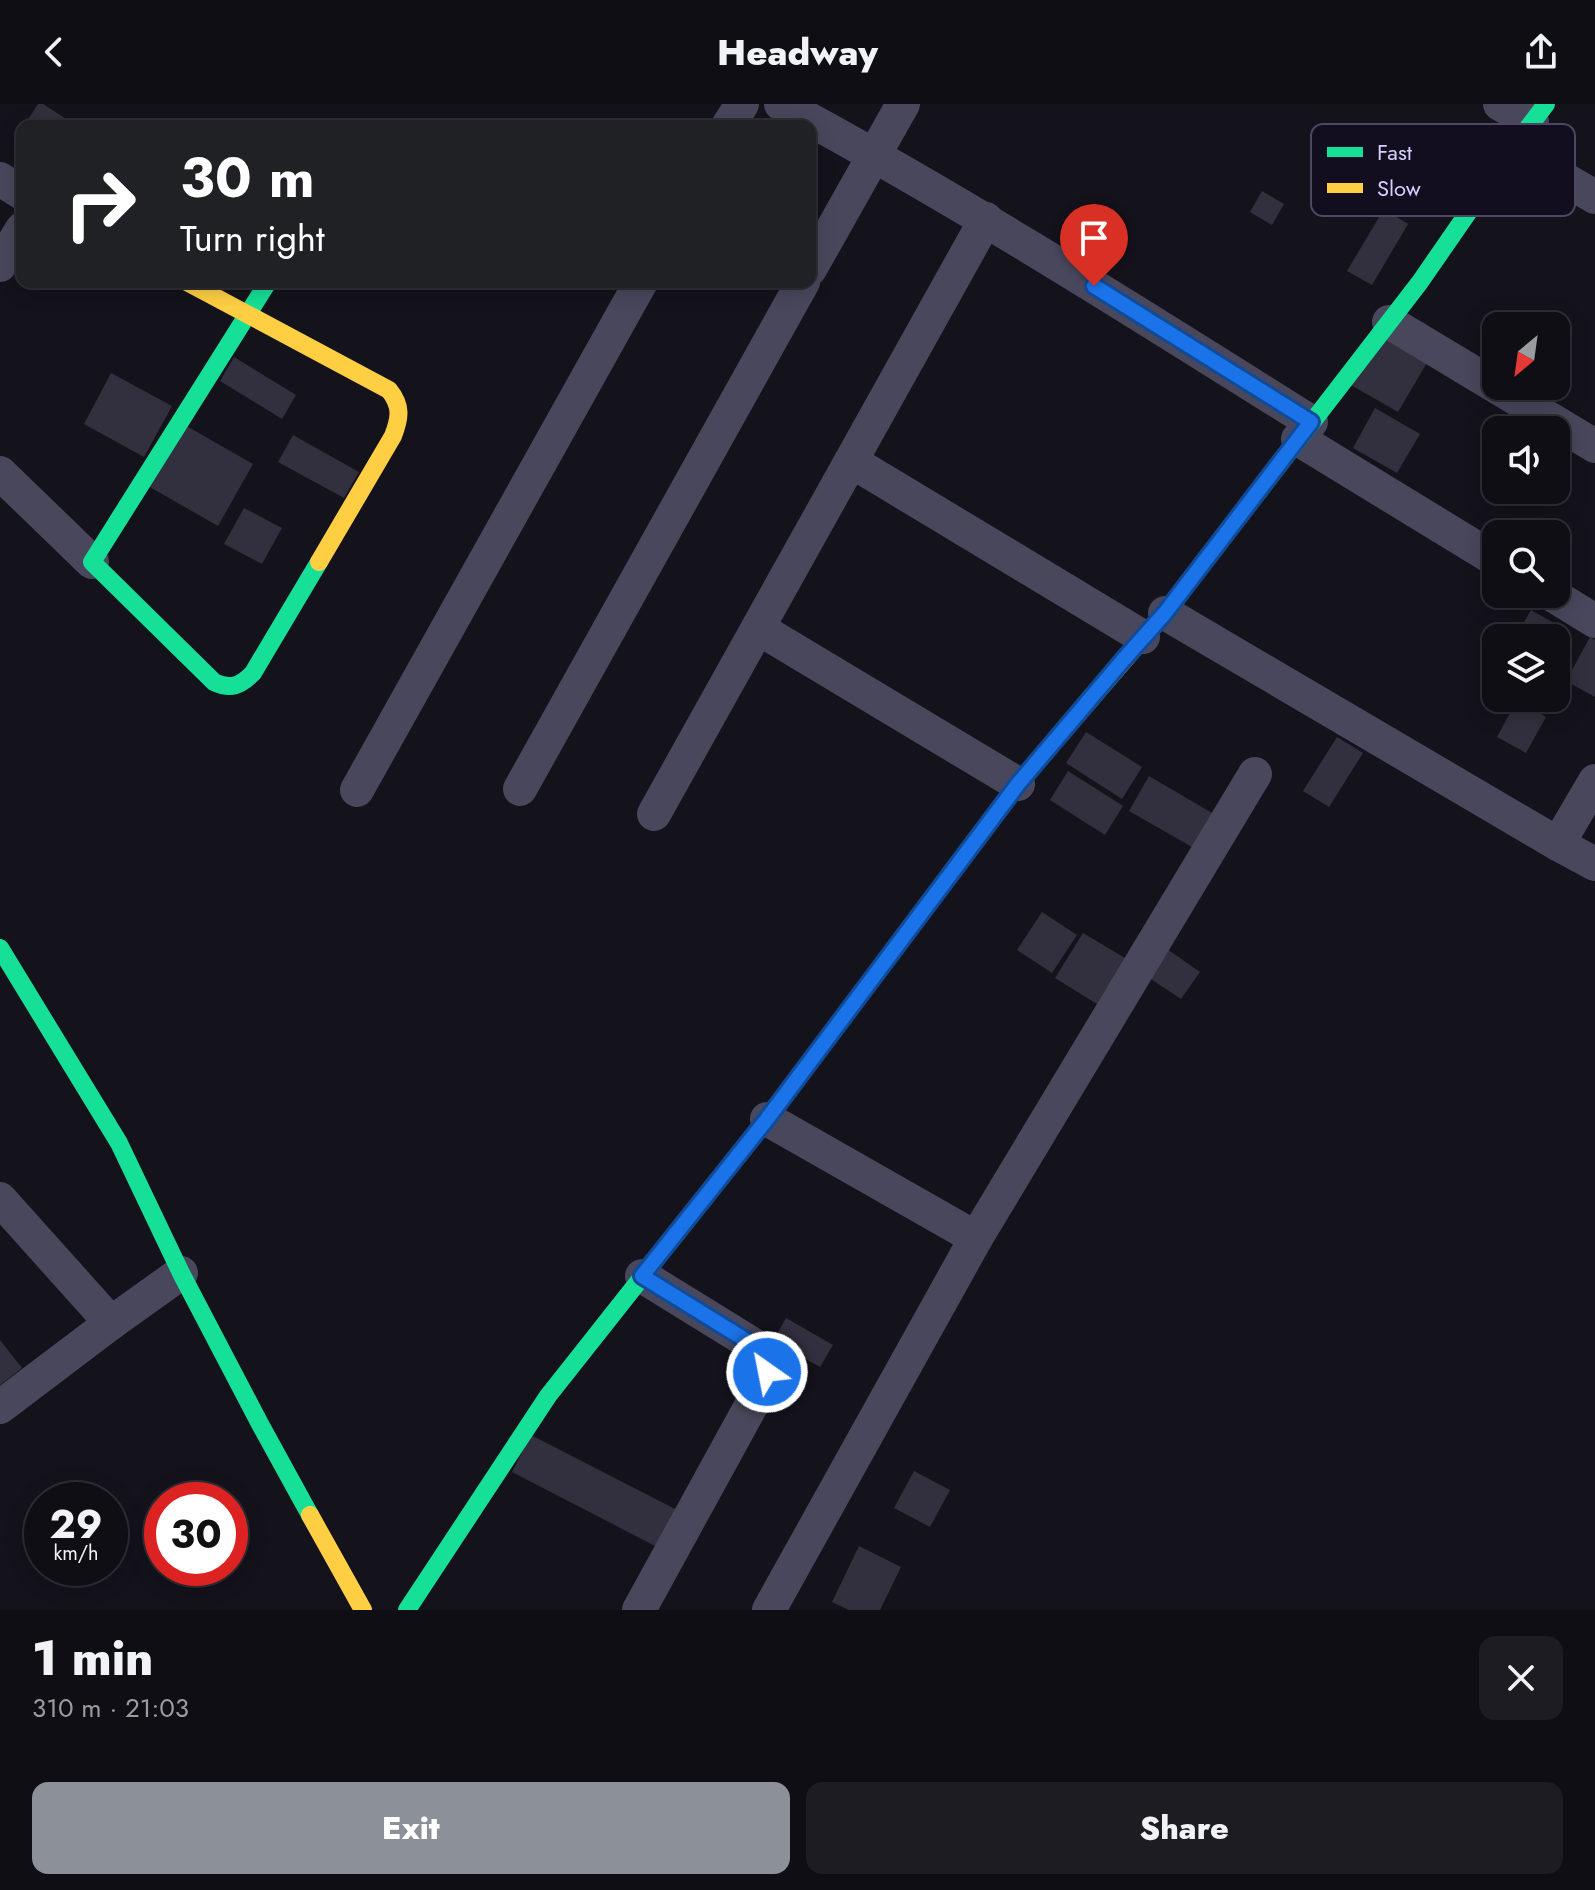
<!DOCTYPE html>
<html lang="en">
<head>
<meta charset="utf-8">
<style>
	:root { --surface:#0f0e14; --page:#1d1c22; --text:#f1f3f6; --muted:#9b9ca0; --line:#2f2e34; --accent:#8c9099 }
	body { margin:0; font-family:Jost,sans-serif; background:var(--page); color:var(--text); height:100vh; display:flex; flex-direction:column; font-size:30px; white-space:nowrap }
	* { box-sizing:border-box; margin:0 }
	p { font-size:26px; color:var(--muted) }
	.icon { flex:none; width:44px; height:44px; fill:none; stroke:currentColor; stroke-width:2; stroke-linecap:round; stroke-linejoin:round }
	.map { position:relative; height:1506px; overflow:hidden }
	.sheet { display:flex; flex-direction:column; background:var(--surface); flex:1 }
	.sheet>* { flex:none }
	.banner { position:absolute; left:16px; top:16px; width:800px; height:168px; border-radius:16px; box-shadow:0 4px 20px #0003,0 0 0 2px var(--line); background:#202124; color:#fff; overflow:hidden }
	.needle { width:52px; rotate:209deg }
	.buttons { position:absolute; left:1482px; top:208px; display:grid; gap:16px }
	.buttons a { display:grid; place-items:center; width:88px; height:88px; border-radius:16px; background:var(--surface); box-shadow:0 4px 20px #0003,0 0 0 2px var(--line); font-size:40px }
	.speed { position:absolute; left:24px; top:1378px; display:flex; gap:16px; font-size:40px; font-weight:700; text-align:center }
	.speed>* { display:grid; place-content:center; width:104px; height:104px; border-radius:50%; background:var(--surface); box-shadow:0 4px 20px #0003,0 0 0 2px var(--line); line-height:1 }
	.speed small { font-size:20px; font-weight:400 }
	.speed .limit { border:12px solid #d22; background:#fff; color:#111 }
	.pin { position:absolute; display:grid; place-items:center; width:68px; height:68px; color:#fff; margin:-82px -34px; border-radius:50% 50% 50% 0; rotate:-45deg; box-shadow:0 0 8px #0007 }
	.pin .icon { rotate:45deg }
	.me { position:absolute; width:88px; margin:-44px; rotate:327deg; stroke-linejoin:round; filter:drop-shadow(0 0 6px #0008) }
	.turn { display:flex; align-items:center; gap:28px; height:168px; padding:0 32px; font-size:36px }
	.turn .icon { width:104px; height:104px; stroke-width:2.5 }
	.turn b { display:block; font-size:56px; line-height:68px }
	.round { display:grid; place-items:center; flex:none; width:84px; height:84px; border-radius:16px; background:var(--page) }
	.head { display:flex; align-items:center; justify-content:space-between; height:136px; padding:0 32px }
	h1 { font-size:48px; font-weight:800; line-height:60px }
	.action { display:flex; gap:16px; margin-top:auto; padding:16px 32px }
	.action a { flex:1; height:92px; border-radius:16px; background:var(--accent); color:#fff; font-size:32px; font-weight:800; line-height:92px; text-align:center }
	.action a+a { background:var(--page); color:var(--text) }
	header { display:flex; justify-content:space-between; align-items:center; height:104px; padding:0 32px; background:var(--surface); font-size:36px; font-weight:800 }
	.map>svg:first-child { display:block }
	.building { fill:#32303e }
	.lines { fill:none; stroke-linecap:round; stroke-linejoin:round }
	.street { stroke:#49475c; stroke-width:34 }
	.fast { stroke:#16e098; stroke-width:18 }
	.slow { stroke:#ffcf43; stroke-width:18 }
	.route-casing { stroke:#114b97; stroke-width:20 }
	.route { stroke:#1a73e8; stroke-width:14 }
	.key { fill:#120e1f; stroke:#4d4861; stroke-width:2 }
	.key-label { font-size:22px; fill:#d6d0fc }
</style>
</head>
<body>
<header><svg class="icon" aria-label="back" viewBox="0 0 24 24"><path d="M15 5l-7 7 7 7"/></svg>Headway<svg class="icon" aria-label="share" viewBox="0 0 24 24"><path d="M12 15V3M7 8l5-5 5 5M5 13v7h14v-7"/></svg></header>
<div class="map">
<svg width="1595" height="1506" viewBox="0 0 1595 1506">
	<rect width="100%" height="100%" fill="#14121b"/>
	<g class="building">
		<path d="M38,0H43L77,22H24Z"/>
		<path d="M1262,87L1284,100L1272,121L1250,108Z"/>
		<path d="M1384,105L1408,120L1372,181L1347,167Z"/>
		<path d="M1382,230L1428,257L1398,308L1351,281Z"/>
		<path d="M234,253L296,291L282,315L220,277Z"/>
		<path d="M111,269L172,302L144,353L84,320Z"/>
		<path d="M1375,304L1420,330L1397,369L1353,344Z"/>
		<path d="M183,320L253,360L218,422L148,382Z"/>
		<path d="M293,331L359,368L344,394L278,358Z"/>
		<path d="M244,404L282,424L262,460L224,440Z"/>
		<path d="M1531,506L1561,523L1554,534H1515Z"/>
		<path d="M1590,533L1595,536V593L1566,577Z"/>
		<path d="M1517,596L1546,613L1526,649L1497,633Z"/>
		<path d="M1086,628L1142,663L1122,695L1066,659Z"/>
		<path d="M1337,633L1363,649L1329,703L1303,687Z"/>
		<path d="M1068,667L1123,702L1105,731L1050,696Z"/>
		<path d="M1149,672L1212,709L1192,743L1129,707Z"/>
		<path d="M1042,808L1077,831L1052,869L1017,846Z"/>
		<path d="M1083,829L1125,854L1097,900L1055,874Z"/>
		<path d="M1167,845L1200,868L1181,895L1148,873Z"/>
		<path d="M786,1214L833,1241L820,1263L773,1237Z"/>
		<path d="M0,1236L22,1264L0,1281Z"/>
		<path d="M531,1331L679,1407L659,1444L512,1368Z"/>
		<path d="M914,1367L950,1386L930,1423L894,1404Z"/>
		<path d="M859,1442L901,1463L880,1506H849L832,1498Z"/>
	</g>
	<g class="lines">
		<g class="street">
			<path d="M781,0C963,98 1136,208 1311,318"/>
			<path d="M1500,0L1532,18"/>
			<path d="M728,22L742,0"/>
			<path d="M1512,45L1595,93"/>
			<path d="M0,75L22,89"/>
			<path d="M0,161L22,125"/>
			<path d="M810,165L903,0"/>
			<path d="M1389,218L1595,342"/>
			<path d="M1298,335L1496,456"/>
			<path d="M851,357L1143,533"/>
			<path d="M0,369L92,458"/>
			<path d="M1551,490L1595,517"/>
			<path d="M1165,509L1558,740L1595,760"/>
			<path d="M758,524L1018,680"/>
			<path d="M520,685L803,178"/>
			<path d="M357,686L641,178"/>
			<path d="M654,710L986,115"/>
			<path d="M1558,740L1595,677"/>
			<path d="M767,1015L976,1134L769,1506"/>
			<path d="M0,1095L111,1219"/>
			<path d="M976,1134L1255,670"/>
			<path d="M0,1303L111,1219L181,1169"/>
			<path d="M639,1506L763,1280L767,1268L768,1258L752,1240L642,1172"/>
		</g>
		<g class="fast">
			<path d="M268,178L92,458L214,578C231,586 240,582 253,569L319,458"/>
			<path d="M1249,400L1420,178L1512,45L1546,0"/>
			<path d="M0,844L119,1039L181,1169L260,1320L310,1411"/>
			<path d="M407,1506L548,1292L767,1015L984,725"/>
		</g>
		<g class="slow">
			<path d="M187,178L389,286C402,302 400,314 393,332L319,458"/>
			<path d="M984,725L1018,680L1165,509L1249,400"/>
			<path d="M310,1411L363,1506"/>
		</g>
	</g>
	<g class="lines">
		<defs>
			<path id="route" d="M767,1268L768,1258L752,1240L642,1172L767,1015L1018,680L1124,555L1165,509L1311,318L1094,182"/>
		</defs>
		<use href="#route" class="route-casing"/>
		<use href="#route" class="route"/>
	</g>
	<rect x="1311" y="20" width="264" height="92" rx="12" class="key"/>
	<rect x="1327" y="43" width="36" height="10" fill="#16e098"/>
	<rect x="1327" y="79" width="36" height="10" fill="#ffcf43"/>
	<g class="key-label">
		<text x="1377" y="56">Fast</text>
		<text x="1377" y="92">Slow</text>
	</g>
</svg>
<div class="buttons">
<a><svg class="needle" viewBox="-14 -14 28 28"><path d="M0-13l5 13h-10z" fill="#e53935"/><path d="M0 13l5-13h-10z" fill="#9b9ca0"/></svg></a>
<a><svg class="icon" aria-label="sound" viewBox="0 0 24 24"><path d="M4 9h4l5-4v14l-5-4H4zM17 9q2 3 0 6"/></svg></a>
<a><svg class="icon" aria-label="search" viewBox="0 0 24 24"><circle cx="10" cy="10" r="6"/><path d="M15 15l6 6"/></svg></a>
<a><svg class="icon" aria-label="layers" viewBox="0 0 24 24"><path d="M12 4l9 5-9 5-9-5zM3 14l9 5 9-5"/></svg></a>
</div>
<div class="speed"><div>29<small>km/h</small></div><div class="limit">30</div></div>
<div class="pin" style="left:1094px;top:182px;background:#d93025"><svg class="icon" aria-label="arrive" viewBox="0 0 24 24"><path d="M6 21V4h12l-3 4 3 4H6"/></svg></div>
<svg class="me" style="left:767px;top:1268px" viewBox="-20 -20 40 40"><circle r="17" fill="#1a73e8" stroke="#fff" stroke-width="3"/><path d="M0-11L8 9 0 5-8 9z" fill="#fff"/></svg>
<div class="banner">
<div class="turn"><svg class="icon" aria-label="right" viewBox="0 0 24 24"><path d="M7 20v-9h11M14 6l5 5-5 5"/></svg><div><b>30 m</b>Turn right</div></div>
</div>
</div>
<section class="sheet">
<div class="head"><div><h1>1 min</h1><p>310 m · 21:03</p></div><a class="round"><svg class="icon" aria-label="close" viewBox="0 0 24 24"><path d="M6 6l12 12M18 6L6 18"/></svg></a></div>
<div class="action"><a>Exit</a><a>Share</a></div>
</section>
</body>
</html>
